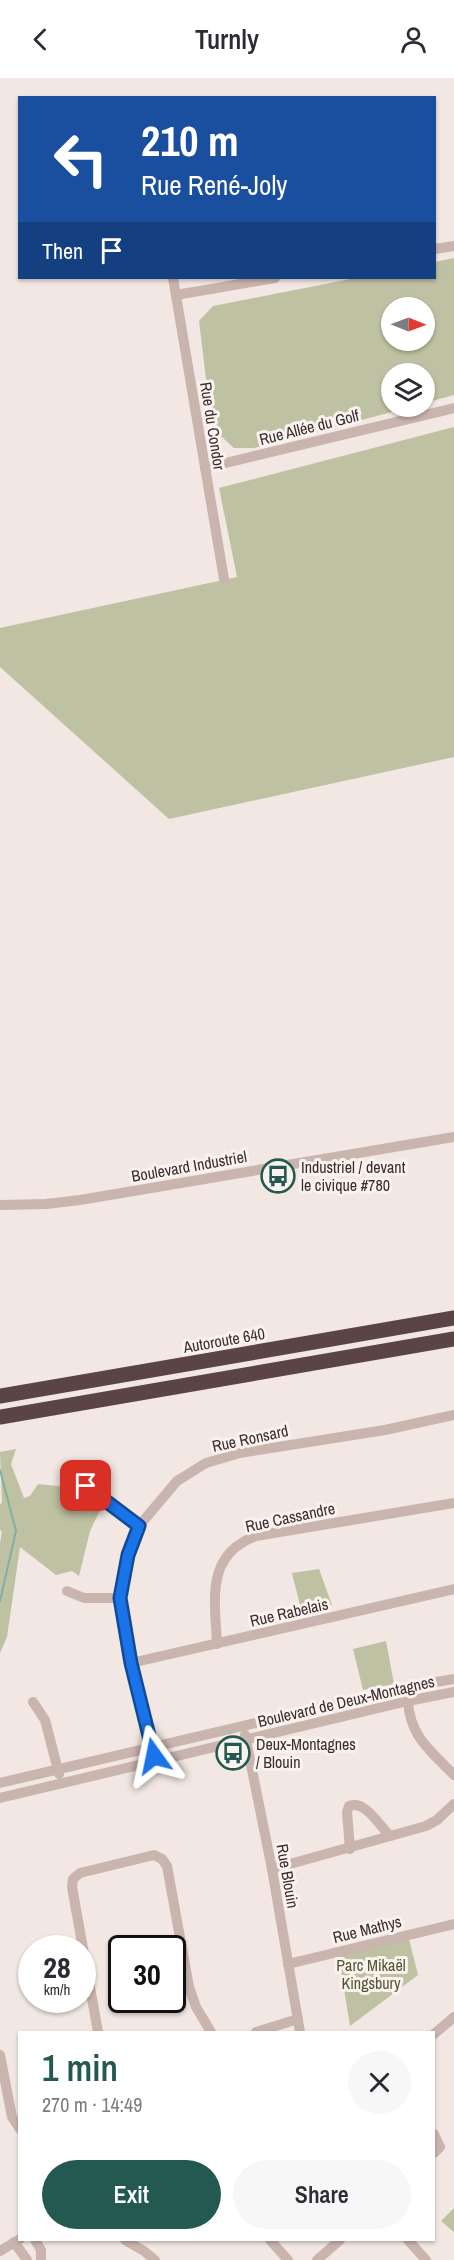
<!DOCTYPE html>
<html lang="en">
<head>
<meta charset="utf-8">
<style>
	:root { --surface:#fff; --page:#f7f7f7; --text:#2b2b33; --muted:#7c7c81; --accent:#235950 }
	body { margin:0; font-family:"Archivo Narrow",sans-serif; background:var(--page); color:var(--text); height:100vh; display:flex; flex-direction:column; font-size:22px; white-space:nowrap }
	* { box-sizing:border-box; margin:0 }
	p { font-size:20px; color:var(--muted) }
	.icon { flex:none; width:33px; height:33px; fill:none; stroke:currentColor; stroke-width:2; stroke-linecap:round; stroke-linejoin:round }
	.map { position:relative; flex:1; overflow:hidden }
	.panel { position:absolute; left:18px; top:1953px; width:417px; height:210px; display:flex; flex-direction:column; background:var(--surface); border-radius:0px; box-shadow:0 2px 4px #0004 }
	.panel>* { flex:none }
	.guide { position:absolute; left:18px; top:18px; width:418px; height:183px; border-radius:0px; box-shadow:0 2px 4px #0004; background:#1a4fa0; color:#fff; overflow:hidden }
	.needle { width:39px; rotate:91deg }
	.buttons { position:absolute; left:381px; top:219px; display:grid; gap:12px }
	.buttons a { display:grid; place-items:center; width:54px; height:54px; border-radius:50%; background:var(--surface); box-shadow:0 2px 4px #0004; font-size:30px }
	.speed { position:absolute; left:18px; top:1857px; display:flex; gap:12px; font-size:30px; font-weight:700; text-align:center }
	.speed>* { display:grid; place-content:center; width:78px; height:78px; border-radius:50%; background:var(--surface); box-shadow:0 2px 4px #0004; line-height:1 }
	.speed small { font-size:15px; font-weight:400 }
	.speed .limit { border:3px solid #111; border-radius:9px; background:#fff; color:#111 }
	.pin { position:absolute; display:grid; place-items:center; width:51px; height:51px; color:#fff; margin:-26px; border-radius:12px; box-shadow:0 3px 9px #0006 }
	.me { position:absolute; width:66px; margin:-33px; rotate:348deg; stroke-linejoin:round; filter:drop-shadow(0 0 4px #0008) }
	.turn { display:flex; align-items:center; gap:21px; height:126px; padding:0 24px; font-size:27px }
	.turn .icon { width:78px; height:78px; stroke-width:2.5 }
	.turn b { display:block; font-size:42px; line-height:51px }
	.then { display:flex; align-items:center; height:57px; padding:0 24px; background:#0003; gap:12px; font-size:22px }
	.round { display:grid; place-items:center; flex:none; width:63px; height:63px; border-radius:32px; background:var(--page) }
	.summary { display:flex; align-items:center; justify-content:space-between; height:102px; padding:0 24px }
	h1 { font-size:36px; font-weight:600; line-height:45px; color:var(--accent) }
	.button { display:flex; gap:12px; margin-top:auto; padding:12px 24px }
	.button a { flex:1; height:69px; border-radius:36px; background:var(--accent); color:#fff; font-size:24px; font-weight:600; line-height:69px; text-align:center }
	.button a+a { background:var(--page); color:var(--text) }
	header { display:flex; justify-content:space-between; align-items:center; height:78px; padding:0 24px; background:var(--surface); font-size:27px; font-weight:600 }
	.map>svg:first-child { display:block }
	.green { fill:#bec1a2; fill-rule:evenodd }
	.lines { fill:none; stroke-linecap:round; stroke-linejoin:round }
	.stream { stroke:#82aea6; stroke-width:2 }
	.minor { stroke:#cab4ae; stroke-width:10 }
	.highway { stroke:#5a4544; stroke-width:15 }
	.route-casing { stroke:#114b97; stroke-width:15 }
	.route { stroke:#1a73e8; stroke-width:10 }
	.labels { text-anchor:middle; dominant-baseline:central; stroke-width:6; stroke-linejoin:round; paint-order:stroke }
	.street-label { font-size:16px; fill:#3a2d2c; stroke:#faf2ef }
	.poi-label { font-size:16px; fill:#3a2d2c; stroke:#faf2ef; text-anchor:start }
	.park-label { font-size:16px; fill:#515631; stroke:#faf2ef }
</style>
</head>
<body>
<header><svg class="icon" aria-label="back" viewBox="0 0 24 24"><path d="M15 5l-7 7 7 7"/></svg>Turnly<svg class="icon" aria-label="person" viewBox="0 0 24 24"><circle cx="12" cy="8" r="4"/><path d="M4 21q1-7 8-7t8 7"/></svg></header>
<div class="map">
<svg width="454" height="2182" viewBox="0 0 454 2182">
	<rect width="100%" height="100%" fill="#f2e7e2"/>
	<g class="green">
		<path d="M454,180V317L425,325L424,296H392V328L411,329L254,370H234L212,350L199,243L213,228L356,200H435V184ZM392,230H424V262H392Z"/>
		<path d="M454,349V679L169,741L0,589V550L237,499L219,410Z"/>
		<path d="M16,1371L11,1386L24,1420L30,1418L38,1406L86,1411L103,1426L90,1453L79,1498L72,1493L56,1497L20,1469L7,1559L0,1575V1465L2,1453L0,1452V1426L2,1425L0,1374Z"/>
		<path d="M319,1491L332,1527L302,1535L292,1495Z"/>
		<path d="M386,1563L394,1606L363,1612L353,1571Z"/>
		<path d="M408,1857L418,1897L350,1948L338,1874Z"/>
		<path d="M454,2130V2154L441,2143Z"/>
	</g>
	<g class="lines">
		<path class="stream" d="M0,1392L16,1453L0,1523"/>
		<g class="minor">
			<path d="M435,171L454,168"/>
			<path d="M173,200L224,501"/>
			<path d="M176,217L275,200"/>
			<path d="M205,390L454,330"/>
			<path d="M0,1127L46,1126L80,1122L454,1059"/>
			<path d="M86,1408L139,1448"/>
			<path d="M67,1513L84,1520H120"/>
			<path d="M217,1566C215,1522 205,1477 256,1458L454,1425"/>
			<path d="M131,1585L454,1511"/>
			<path d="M408,1623C410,1659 431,1673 454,1697"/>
			<path d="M33,1624L45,1642L59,1696"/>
			<path d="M245,1657L272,1791L300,1954"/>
			<path d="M155,1683L131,1585L120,1520L128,1477L139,1448L177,1403L206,1385L240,1375L385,1352L454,1337"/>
			<path d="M0,1705L418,1607L454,1601"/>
			<path d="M0,1720L408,1623L454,1614"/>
			<path d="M350,1771L347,1734L349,1728C364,1721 380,1748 390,1758"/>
			<path d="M272,1791L426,1748L437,1742L454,1726"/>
			<path d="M288,1886L454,1846"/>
			<path d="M98,1954L72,1809L73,1801L80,1795L154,1777L162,1781L167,1788L189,1909L196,1929L211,1954"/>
			<path d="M256,1954L298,1941"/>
			<path d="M434,1956L454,1939"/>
			<path d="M0,1977L12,2039L20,2051"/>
			<path d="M434,2056L440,2069L434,2075"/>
			<path d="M35,2162L41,2172V2182"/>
			<path d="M125,2162L144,2173L155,2182"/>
			<path d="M270,2162L288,2182"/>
			<path d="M408,2162L426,2182"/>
			<path d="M14,2164L27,2182"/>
			<path d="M0,2173L20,2161"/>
			<path d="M317,2182L340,2162"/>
		</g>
		<g class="highway">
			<path d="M0,1318L454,1240"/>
			<path d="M0,1339L454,1261"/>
		</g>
	</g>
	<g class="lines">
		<defs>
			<path id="route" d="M86,1408L139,1448L128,1477L120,1520L131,1585L154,1678"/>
		</defs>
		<use href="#route" class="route-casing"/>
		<use href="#route" class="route"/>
	</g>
	<defs>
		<symbol id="bus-ring" viewBox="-11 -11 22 22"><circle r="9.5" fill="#faf2ef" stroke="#235950" stroke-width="1.5"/><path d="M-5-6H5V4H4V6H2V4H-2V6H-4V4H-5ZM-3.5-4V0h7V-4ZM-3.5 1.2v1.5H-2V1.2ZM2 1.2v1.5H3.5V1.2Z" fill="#235950"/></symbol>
	</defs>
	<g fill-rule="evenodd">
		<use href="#bus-ring" x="259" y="1079" width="38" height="38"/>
		<use href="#bus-ring" x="214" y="1656" width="38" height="38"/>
	</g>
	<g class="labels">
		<g class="street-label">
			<text transform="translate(213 348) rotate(81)">Rue du Condor</text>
			<text transform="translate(309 349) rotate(-14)">Rue Allée du Golf</text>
			<text transform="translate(189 1088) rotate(-10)">Boulevard Industriel</text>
			<text transform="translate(224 1262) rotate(-10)">Autoroute 640</text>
			<text transform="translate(250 1360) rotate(-12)">Rue Ronsard</text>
			<text transform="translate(290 1439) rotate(-12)">Rue Cassandre</text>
			<text transform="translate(289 1534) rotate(-13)">Rue Rabelais</text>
			<text transform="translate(346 1623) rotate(-13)">Boulevard de Deux-Montagnes</text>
			<text transform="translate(288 1798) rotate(80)">Rue Blouin</text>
			<text transform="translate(367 1851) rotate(-14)">Rue Mathys</text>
		</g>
		<g class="poi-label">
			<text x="301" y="1089">Industriel / devant<tspan x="301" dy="18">le civique #780</tspan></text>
			<text x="256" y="1666">Deux-Montagnes<tspan x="256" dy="18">/ Blouin</tspan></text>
		</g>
		<g class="park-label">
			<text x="371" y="1887">Parc Mikaël<tspan x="371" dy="18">Kingsbury</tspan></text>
		</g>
	</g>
</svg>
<div class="buttons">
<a><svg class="needle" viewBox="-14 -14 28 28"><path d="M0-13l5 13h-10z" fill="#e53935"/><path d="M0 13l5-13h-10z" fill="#7c7c81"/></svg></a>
<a><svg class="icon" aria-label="layers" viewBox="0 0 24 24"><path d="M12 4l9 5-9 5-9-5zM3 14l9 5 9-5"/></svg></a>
</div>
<div class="speed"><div>28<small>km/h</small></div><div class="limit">30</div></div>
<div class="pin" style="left:86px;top:1408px;background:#d93025"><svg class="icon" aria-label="arrive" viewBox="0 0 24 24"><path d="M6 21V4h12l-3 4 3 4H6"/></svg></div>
<svg class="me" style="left:154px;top:1678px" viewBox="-20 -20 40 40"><path d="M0-17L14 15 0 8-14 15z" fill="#1a73e8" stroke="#fff" stroke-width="4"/></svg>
<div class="guide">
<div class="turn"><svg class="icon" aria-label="left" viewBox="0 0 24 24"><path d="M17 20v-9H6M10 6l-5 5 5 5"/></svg><div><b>210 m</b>Rue René-Joly</div></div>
<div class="then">Then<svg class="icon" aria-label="arrive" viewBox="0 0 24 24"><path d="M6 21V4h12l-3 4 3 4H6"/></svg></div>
</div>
<section class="panel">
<div class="summary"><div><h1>1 min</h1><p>270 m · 14:49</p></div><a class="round"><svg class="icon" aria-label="close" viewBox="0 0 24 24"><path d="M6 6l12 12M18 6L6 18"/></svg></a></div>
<div class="button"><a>Exit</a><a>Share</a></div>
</section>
</div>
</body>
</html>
